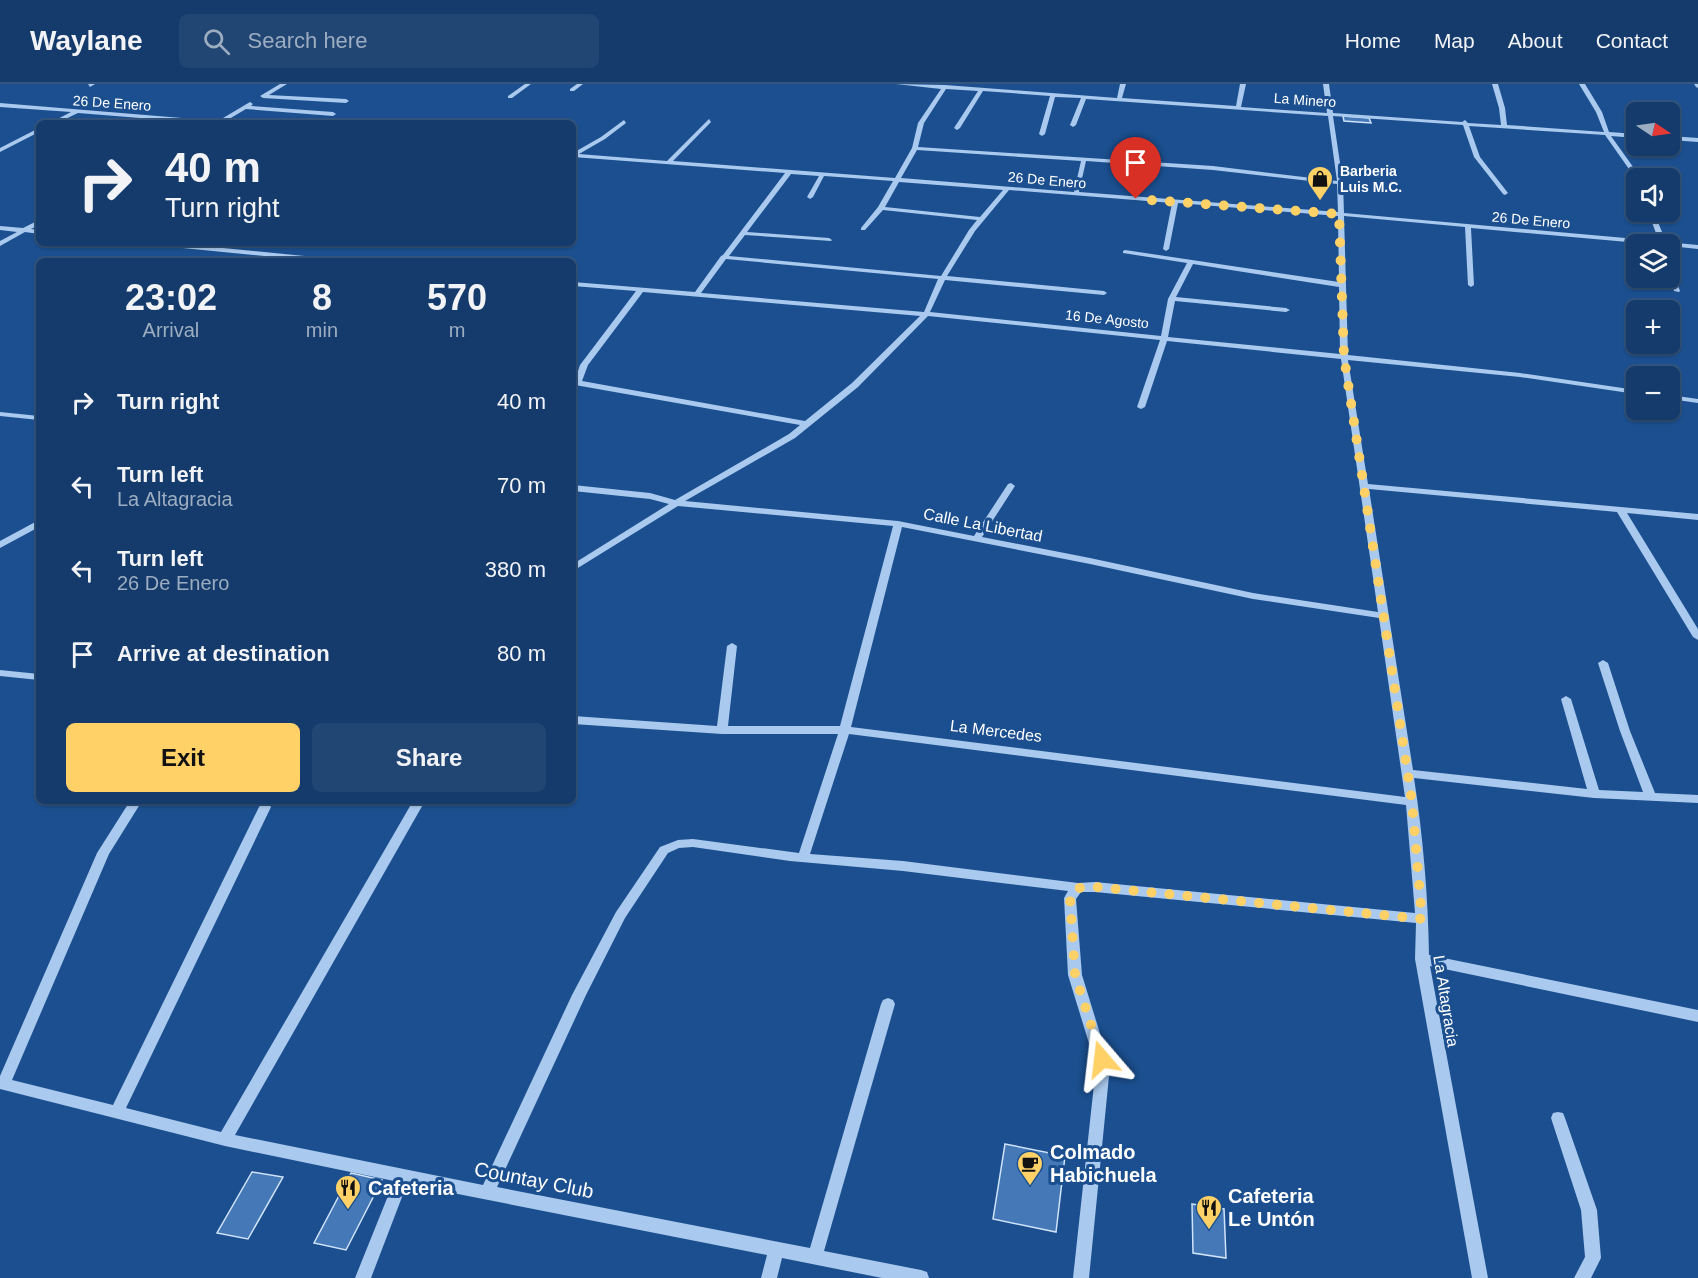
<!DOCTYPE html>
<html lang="en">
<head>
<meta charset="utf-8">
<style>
	:root { --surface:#143b6b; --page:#214673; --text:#f1f3f6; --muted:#9dadc1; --line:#33557e; --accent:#ffd166 }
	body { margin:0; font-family:Arial,sans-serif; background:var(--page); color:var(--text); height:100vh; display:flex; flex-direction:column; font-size:22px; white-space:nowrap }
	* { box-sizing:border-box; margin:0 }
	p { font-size:20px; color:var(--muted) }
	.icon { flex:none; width:33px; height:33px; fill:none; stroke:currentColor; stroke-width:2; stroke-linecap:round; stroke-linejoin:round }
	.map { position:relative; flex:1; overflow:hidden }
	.details { position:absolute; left:36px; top:174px; width:540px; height:546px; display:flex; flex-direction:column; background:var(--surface); border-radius:9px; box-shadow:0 2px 4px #0004,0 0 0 2px var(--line) }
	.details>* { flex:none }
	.guide { position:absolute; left:36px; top:36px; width:540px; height:126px; border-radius:9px; box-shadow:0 2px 4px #0004,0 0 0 2px var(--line); background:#143b6b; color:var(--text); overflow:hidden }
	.needle { width:39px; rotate:103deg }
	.tools { position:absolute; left:1626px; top:18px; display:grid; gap:12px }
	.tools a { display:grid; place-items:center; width:54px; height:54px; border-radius:9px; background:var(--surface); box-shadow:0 2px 4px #0004,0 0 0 2px var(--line); font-size:30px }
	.pin { position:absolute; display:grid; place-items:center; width:51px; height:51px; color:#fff; margin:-62px -26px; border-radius:50% 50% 50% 0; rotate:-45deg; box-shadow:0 0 6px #0007 }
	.pin .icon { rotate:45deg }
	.me { position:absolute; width:66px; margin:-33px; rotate:343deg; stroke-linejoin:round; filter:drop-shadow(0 0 4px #0008) }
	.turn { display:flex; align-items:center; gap:21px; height:126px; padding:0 30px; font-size:27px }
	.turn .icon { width:78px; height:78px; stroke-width:2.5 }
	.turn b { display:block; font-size:42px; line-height:51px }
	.eta { display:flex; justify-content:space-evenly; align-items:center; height:102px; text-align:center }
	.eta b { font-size:36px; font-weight:700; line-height:42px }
	.button { display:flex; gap:12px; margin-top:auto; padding:12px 30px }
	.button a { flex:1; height:69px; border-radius:9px; background:var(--accent); color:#111; font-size:24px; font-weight:700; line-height:69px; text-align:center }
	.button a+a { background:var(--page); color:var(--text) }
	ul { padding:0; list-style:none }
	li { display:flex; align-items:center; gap:18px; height:84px; padding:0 30px }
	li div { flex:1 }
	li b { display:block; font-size:22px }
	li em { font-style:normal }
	header { display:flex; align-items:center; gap:36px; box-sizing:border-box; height:84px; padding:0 30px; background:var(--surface); border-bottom:2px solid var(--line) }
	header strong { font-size:28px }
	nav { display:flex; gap:33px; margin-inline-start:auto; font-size:21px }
	.search { width:420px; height:54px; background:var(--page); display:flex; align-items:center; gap:15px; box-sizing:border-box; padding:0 21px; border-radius:9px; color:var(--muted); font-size:22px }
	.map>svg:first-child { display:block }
	.building { fill:#4478b7; stroke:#cfe3fa; stroke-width:1.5 }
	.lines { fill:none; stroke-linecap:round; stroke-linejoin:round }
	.minor { fill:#a9c9ee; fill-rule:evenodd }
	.route { stroke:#ffd166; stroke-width:10; stroke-dasharray:0 18 }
	.labels { text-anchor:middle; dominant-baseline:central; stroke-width:6; stroke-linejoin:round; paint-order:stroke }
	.far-street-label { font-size:14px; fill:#fff; stroke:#1b4f8f }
	.far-poi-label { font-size:14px; font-weight:bold; fill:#fff; stroke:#1b4f8f; text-anchor:start }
	.street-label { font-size:16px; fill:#fff; stroke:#1b4f8f }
	.near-poi-label { font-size:20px; font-weight:bold; fill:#fff; stroke:#1b4f8f; text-anchor:start }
	.near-street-label { font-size:20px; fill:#fff; stroke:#1b4f8f }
</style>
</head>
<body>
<header>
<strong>Waylane</strong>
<div class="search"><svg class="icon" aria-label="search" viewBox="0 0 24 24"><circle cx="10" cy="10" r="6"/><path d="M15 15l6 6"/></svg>Search here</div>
<nav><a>Home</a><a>Map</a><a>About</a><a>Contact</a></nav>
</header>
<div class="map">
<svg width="1698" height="1194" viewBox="0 0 1698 1194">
	<rect width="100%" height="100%" fill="#1b4f8f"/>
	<g class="building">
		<path d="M1343,32L1369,34L1371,39L1344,37Z"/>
		<path d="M1005,1060L1065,1072L1056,1148L993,1135Z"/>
		<path d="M252,1088L283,1093L248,1155L217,1149Z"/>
		<path d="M351,1089L382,1096L346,1166L314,1159Z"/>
		<path d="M1192,1120L1224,1125L1226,1174L1193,1169Z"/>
	</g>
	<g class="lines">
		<g class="minor">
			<path d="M88,0H95L90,3Z"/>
			<path d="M280,0H287L269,11L346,15L349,17L346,19L263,14L260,12Z"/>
			<path d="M525,0H531L512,14H508V12Z"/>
			<path d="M577,0H583L574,7H570V5Z"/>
			<path d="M896,0L945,1L1117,14L1120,0H1126L1122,14L1236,22L1240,0H1246L1241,23L1327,29L1323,0H1329L1333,29L1462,38L1465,36L1468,39L1501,41L1499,24L1492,0H1498L1505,24L1507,41L1604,48L1596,28L1579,0H1585L1602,28L1609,48L1636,50V54L1611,52L1641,94L1636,95L1605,51L1469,42L1480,73L1508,109L1505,111L1503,110L1474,73L1463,41L1333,32L1343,99L1344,129L1659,157L1648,128H1654L1666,158L1698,161V165L1670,162V160H1650L1471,144L1474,201L1471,203L1468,201L1465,143L1344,132L1348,271L1520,289L1636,306V310L1520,293L1348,276L1368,400L1698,430V436L1627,429L1698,545V556L1693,553L1617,428L1369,405L1413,686L1587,705L1561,615L1566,612L1571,615L1599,706L1643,708L1620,647L1598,579L1603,576L1608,579L1630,647L1655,709L1698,711V719L1594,714L1414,694C1423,752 1428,812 1429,871L1698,926V938L1430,882L1488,1194H1472L1415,875L1416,839L1095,808H1081L1076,815L1082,891L1110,982L1089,1194H1073L1096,982L1068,891L1064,814L1068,807L903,787L790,777L693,763L679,764L668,769L625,834L586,911L497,1103L810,1164L881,920L883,916L888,914L893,916L895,920L824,1167L921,1186L927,1188L929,1194H882L782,1174L777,1194H761L767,1171L407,1100L371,1194H355L394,1097L225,1062L0,1005V992L97,769L130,717H142L109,770L12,996L113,1021L259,723L261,720H269L271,723L126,1024L221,1048L413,717H425L235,1051L483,1101L572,911L616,828L660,763L678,756L693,755L799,769L838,650H722L573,640V632L717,642L727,562L732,559L737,562L728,642H840L893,442L678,422L573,487V480L669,420L650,415L573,407V401L650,409L675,416L789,350L800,341L575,301L574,299L580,281L636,207L573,202V198L695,208L721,172L723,171L785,89L573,73V69L601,53L624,36L626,39L605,55L579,70L667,77L709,35L711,38L673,77L895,94L912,64L918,39L941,5ZM946,5L978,7L954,44L957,46L960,44L983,7L1050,12L1039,50L1042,52L1045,50L1055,13L1081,14L1070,41L1073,43L1076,41L1086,15L1328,32L1337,97L1213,82L918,63L924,39ZM917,66L1081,77L1074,108L901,94ZM1086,77L1213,86L1337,100L1338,128L1079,108ZM791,90L819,92L807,113L810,115L813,113L824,92L893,97L878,123L861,144V146H865L883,126L977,136L969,146L941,192L729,172L745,151L831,157L832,156L829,154L747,148ZM899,98L1003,106L980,133L885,123ZM1009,106L1172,119L1163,165L1166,167L1169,165L1178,119L1338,132L1339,198L1125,166L1123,167V169L1187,179L1168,215L1161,252L930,228L945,196L1104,211L1107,209L1104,207L947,192L975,147ZM726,175L938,195L924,228L701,209ZM1193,180L1339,203L1340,270L1168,253L1175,217L1286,228L1290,226L1286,224L1176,213ZM643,208L920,232L852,299L805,337L582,297L588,281ZM928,232L1160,256L1137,323L1141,325L1145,323L1167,257L1341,275L1378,528L1253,509L1090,474L982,453L1015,402L1011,399L1008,400L974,452L898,437L685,417L795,354L858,303ZM902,443L1090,480L1253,515L1379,534L1405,713L851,643ZM849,650L1406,721L1415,829L1095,798L1078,799L903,777L810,770Z"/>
			<path d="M1694,0H1698V4L1696,3Z"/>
			<path d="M0,19L218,37L250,18L253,20L251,22L333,28L336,30L333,32L246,25L224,38L225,39H202L78,29L57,39H50L71,28L0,23Z"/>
			<path d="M513,34L516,36L512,39H506Z"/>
			<path d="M39,44V48L0,68V64Z"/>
			<path d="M1670,52L1698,54V58L1670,56Z"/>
			<path d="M39,136V141L31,145L39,146V150L25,148L0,162V157L17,148L0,146V142L23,144Z"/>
			<path d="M149,159H172L335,175L338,177H315L152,161Z"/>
			<path d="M1670,186L1673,188L1680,207L1679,208L1674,207L1669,194Z"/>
			<path d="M1670,311L1698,315V319L1670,315Z"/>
			<path d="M0,328L39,332V336L0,332Z"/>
			<path d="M39,436V443L0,464V457Z"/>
			<path d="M0,586L39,590V596L0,592Z"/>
			<path d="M1558,1028L1563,1029L1565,1034L1597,1126L1601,1174L1591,1194H1574L1585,1173L1581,1126L1551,1034L1553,1029Z"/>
		</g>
	</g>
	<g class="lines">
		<path class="route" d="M1102,975L1075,891L1070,814L1078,804L1095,803L1422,835L1412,718L1344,273L1339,130L1136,115"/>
	</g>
	<defs>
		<symbol id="shop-pin" viewBox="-11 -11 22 30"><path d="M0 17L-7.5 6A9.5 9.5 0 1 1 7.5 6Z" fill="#ffd166" stroke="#1b4f8f"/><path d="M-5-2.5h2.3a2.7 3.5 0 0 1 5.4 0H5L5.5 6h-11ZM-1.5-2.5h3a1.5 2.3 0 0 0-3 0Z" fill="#111"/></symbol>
		<symbol id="cafe-pin" viewBox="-11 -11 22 30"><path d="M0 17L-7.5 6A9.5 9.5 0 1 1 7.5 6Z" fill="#ffd166" stroke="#1b4f8f"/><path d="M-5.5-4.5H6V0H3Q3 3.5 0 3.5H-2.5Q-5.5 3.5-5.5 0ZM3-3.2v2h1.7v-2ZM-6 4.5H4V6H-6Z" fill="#111"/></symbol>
		<symbol id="restaurant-pin" viewBox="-11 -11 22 30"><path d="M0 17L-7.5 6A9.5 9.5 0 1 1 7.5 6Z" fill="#ffd166" stroke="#1b4f8f"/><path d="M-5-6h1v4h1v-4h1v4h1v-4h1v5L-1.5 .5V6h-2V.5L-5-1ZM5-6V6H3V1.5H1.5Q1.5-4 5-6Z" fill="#111"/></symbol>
	</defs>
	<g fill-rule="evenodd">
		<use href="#shop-pin" x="1305" y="80" width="30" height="40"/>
		<use href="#cafe-pin" x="1015" y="1065" width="30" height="40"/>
		<use href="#restaurant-pin" x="333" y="1089" width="30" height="40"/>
		<use href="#restaurant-pin" x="1194" y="1109" width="30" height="40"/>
	</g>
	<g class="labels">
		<g class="far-street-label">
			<text transform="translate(1305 16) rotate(4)">La Minero</text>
			<text transform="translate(112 19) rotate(4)">26 De Enero</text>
			<text transform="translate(1047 96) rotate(5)">26 De Enero</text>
			<text transform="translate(1531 136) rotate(5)">26 De Enero</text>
			<text transform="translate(1107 235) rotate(6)">16 De Agosto</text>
		</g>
		<g class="far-poi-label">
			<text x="1340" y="87">Barberia<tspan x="1340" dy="16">Luis M.C.</tspan></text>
		</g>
		<g class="street-label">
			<text transform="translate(983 441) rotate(11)">Calle La Libertad</text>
			<text transform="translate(996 647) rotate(7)">La Mercedes</text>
			<text transform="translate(1446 917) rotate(81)">La Altagracia</text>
		</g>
		<g class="near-poi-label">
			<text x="1050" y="1068">Colmado<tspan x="1050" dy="23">Habichuela</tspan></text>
			<text x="368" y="1104">Cafeteria</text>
			<text x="1228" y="1112">Cafeteria<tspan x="1228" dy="23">Le Untón</tspan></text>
		</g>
		<g class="near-street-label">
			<text transform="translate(534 1096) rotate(11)">Countay Club</text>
		</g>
	</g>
</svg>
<div class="tools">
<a><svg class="needle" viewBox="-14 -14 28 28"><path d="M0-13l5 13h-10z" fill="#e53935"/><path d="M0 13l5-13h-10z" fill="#9dadc1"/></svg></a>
<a><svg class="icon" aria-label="sound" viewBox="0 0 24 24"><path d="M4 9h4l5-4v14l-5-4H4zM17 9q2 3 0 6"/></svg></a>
<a><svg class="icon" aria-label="layers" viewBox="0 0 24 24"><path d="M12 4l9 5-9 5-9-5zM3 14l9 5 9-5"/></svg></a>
<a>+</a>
<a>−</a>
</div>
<div class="pin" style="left:1136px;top:115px;background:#d93025"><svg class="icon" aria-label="arrive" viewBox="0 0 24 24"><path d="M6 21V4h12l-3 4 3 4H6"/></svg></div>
<svg class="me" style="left:1102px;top:975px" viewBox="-20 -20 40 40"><path d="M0-17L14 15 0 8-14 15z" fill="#ffd166" stroke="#fff" stroke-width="4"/></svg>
<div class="guide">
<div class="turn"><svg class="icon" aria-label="right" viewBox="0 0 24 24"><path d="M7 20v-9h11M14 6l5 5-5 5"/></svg><div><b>40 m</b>Turn right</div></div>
</div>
<section class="details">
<div class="eta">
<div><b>23:02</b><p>Arrival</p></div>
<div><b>8</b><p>min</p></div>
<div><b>570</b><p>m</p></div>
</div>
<ul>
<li><svg class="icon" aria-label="right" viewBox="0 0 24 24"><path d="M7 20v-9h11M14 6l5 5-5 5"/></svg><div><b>Turn right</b></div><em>40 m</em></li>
<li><svg class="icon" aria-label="left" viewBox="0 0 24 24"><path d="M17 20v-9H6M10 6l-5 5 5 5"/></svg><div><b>Turn left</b><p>La Altagracia</p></div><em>70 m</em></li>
<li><svg class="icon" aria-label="left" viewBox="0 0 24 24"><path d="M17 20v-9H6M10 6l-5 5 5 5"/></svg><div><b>Turn left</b><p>26 De Enero</p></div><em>380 m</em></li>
<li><svg class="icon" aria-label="arrive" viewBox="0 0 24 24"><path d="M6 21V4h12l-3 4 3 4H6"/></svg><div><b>Arrive at destination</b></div><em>80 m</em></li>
</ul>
<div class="button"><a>Exit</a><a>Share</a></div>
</section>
</div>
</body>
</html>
